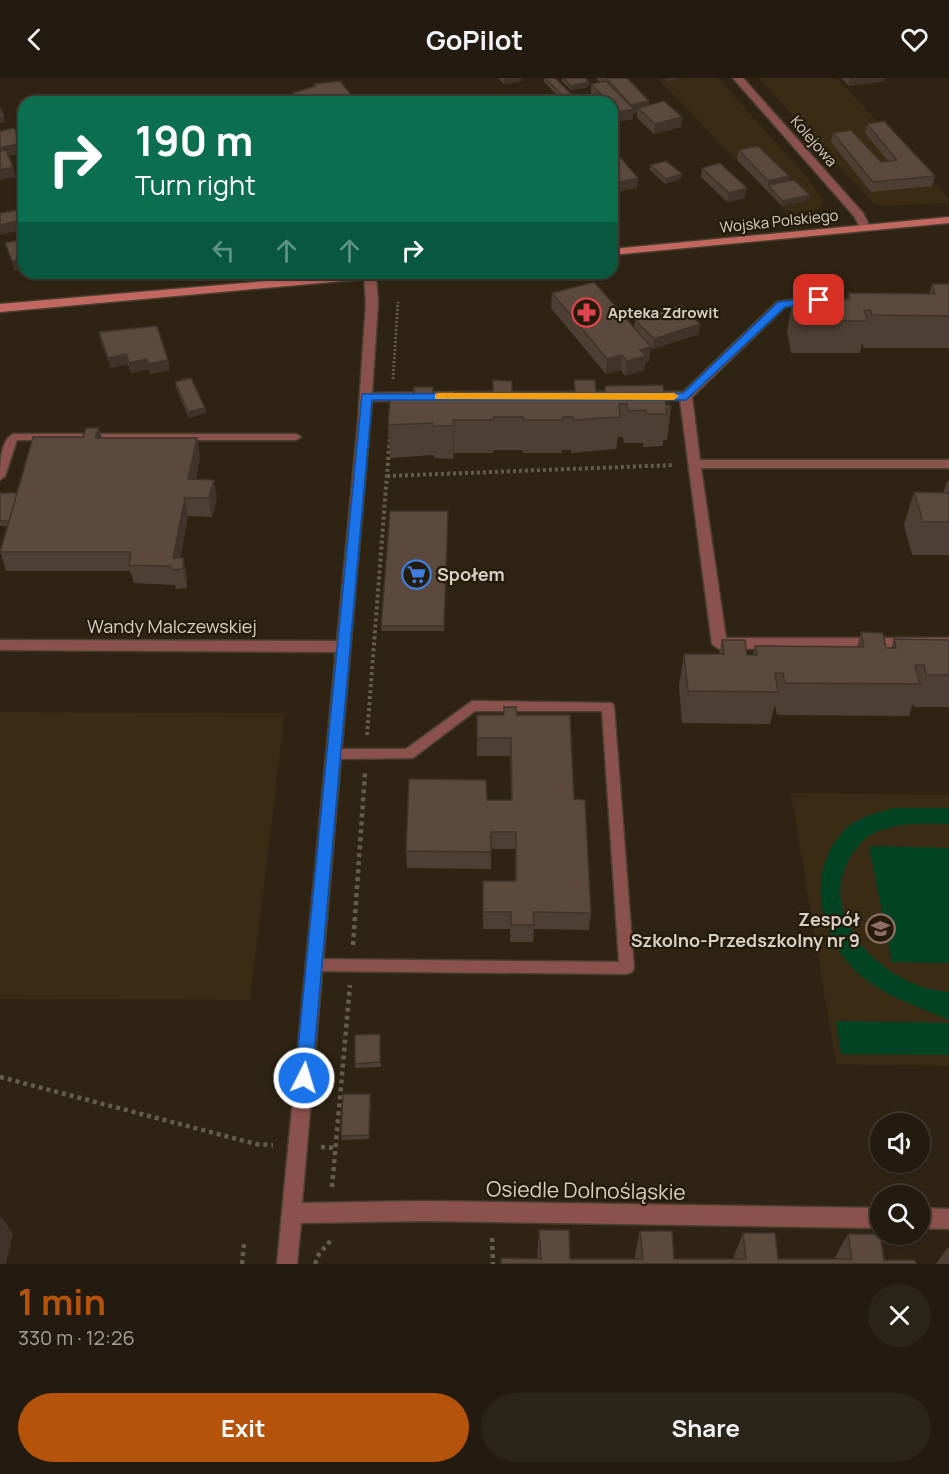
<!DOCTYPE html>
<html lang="en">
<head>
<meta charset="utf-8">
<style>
	:root { --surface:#231b0f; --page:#2b2418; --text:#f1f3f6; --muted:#a3a19e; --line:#40392f; --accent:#b45309 }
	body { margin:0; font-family:Manrope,sans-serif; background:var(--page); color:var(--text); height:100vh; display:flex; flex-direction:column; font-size:22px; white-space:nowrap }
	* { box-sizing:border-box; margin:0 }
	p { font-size:20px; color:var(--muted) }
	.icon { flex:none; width:33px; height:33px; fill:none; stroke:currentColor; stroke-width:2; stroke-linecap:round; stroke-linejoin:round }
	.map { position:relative; height:1186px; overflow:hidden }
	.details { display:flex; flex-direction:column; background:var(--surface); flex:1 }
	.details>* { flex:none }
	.banner { position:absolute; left:18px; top:18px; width:600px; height:183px; border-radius:18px; box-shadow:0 2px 4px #0004,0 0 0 2px var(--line); background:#0b6e4f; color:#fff; overflow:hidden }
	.buttons { position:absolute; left:870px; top:1035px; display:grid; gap:12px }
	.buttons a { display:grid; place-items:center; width:60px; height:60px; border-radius:50%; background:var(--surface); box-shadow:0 2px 4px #0004,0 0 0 2px var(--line); font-size:30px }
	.pin { position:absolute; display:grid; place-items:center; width:51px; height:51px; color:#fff; margin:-26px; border-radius:12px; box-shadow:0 3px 9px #0006 }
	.me { position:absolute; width:66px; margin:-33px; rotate:5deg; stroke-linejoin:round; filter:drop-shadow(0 0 4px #0008) }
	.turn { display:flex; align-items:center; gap:21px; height:126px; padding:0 18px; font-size:27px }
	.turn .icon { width:78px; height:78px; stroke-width:2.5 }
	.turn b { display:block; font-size:42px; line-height:51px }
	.lanes { display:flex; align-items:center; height:57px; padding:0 18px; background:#0003; justify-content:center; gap:30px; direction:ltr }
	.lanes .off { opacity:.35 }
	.round { display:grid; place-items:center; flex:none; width:63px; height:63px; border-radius:32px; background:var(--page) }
	.overview { display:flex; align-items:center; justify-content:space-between; height:102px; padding:0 18px }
	h1 { font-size:36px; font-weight:700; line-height:45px; color:var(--accent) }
	.primary-button { display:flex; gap:12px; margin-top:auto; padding:12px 18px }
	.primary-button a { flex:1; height:69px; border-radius:36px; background:var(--accent); color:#fff; font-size:24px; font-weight:700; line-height:69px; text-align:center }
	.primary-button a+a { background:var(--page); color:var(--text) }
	header { display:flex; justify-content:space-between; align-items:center; height:78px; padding:0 18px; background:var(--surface); font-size:27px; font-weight:700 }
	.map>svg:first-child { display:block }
	.built { fill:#392b14 }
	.green { fill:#024323 }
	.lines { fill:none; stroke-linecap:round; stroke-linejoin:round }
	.lane-casing { stroke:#4a4030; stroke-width:3 }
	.street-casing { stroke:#4a4030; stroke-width:3 }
	.secondary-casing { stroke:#4a4030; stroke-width:3 }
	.path-far2 { stroke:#655c4e; stroke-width:3; stroke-dasharray:2 2; stroke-linecap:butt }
	.path-far1 { stroke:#655c4e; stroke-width:4; stroke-dasharray:3 3; stroke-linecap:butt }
	.path { stroke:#655c4e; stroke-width:4.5; stroke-dasharray:4 4; stroke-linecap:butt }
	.lane { fill:#8b514c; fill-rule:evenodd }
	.street { fill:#8b514c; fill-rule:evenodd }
	.secondary { fill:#c36861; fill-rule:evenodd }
	.wall { fill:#4d3f34 }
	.shaded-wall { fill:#3f332a }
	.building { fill:#5a493c; stroke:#3f332a; stroke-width:1.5 }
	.route { fill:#1a73e8; stroke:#114b97; stroke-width:1.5 }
	.slow { fill:#f59e0b }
	.labels { text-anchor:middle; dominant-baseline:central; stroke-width:4.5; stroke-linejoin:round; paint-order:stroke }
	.far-street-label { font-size:15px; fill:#d7d0c6; stroke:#251b0b }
	.far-poi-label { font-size:15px; font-weight:bold; fill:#d7d0c6; stroke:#251b0b; text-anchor:start }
	.poi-label { font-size:18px; font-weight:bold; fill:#d7d0c6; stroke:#251b0b; text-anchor:start }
	.street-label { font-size:18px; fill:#d7d0c6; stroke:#251b0b }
	.near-street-label { font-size:21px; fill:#d7d0c6; stroke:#251b0b }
</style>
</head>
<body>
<header><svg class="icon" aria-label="back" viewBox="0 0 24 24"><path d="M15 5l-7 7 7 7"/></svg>GoPilot<svg class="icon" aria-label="heart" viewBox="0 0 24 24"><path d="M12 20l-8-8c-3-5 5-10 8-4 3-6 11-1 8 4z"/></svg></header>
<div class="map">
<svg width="949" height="1186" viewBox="0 0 949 1186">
	<rect width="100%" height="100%" fill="#2f2414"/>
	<g class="built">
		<path d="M657,0H718L809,102L824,124L818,131L789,136Z"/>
		<path d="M758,0H837L949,121V125L884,128L872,124Z"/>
		<path d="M0,634L285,635L250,922L0,921Z"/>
		<path d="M791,715L949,717V988L836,986Z"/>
	</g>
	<g class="green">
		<path d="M894,730H949V746C924,745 895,744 872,756C862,761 853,774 848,783C816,845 890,911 949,914V942C920,929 883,918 859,896C820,861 805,797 841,756C854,740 875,735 894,730Z"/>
		<path d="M869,768L949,770V885L892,884Z"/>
		<path d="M836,943L949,945V977L841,976Z"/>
	</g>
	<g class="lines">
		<defs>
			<g id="lane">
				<path d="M13,356H296L301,359L296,362H17L5,398L0,402C0,388 0,362 13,356Z"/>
				<path d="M472,623L612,625L614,628L634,890L632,894L627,896L313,893L308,891L306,887L308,883L313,881L619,884L602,633H475L413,680L334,681L330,680L328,676L330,672L334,671H406Z"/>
			</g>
			<g id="street">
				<path d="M733,0H743L863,135L870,149L869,151H861L854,138Z"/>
				<path d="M372,195L376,198L378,225L372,315L474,314L480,318L474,322L372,323L302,1125L424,1123L880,1130V1150L424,1143L301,1145L297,1186H277L336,574L0,572V562L337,563L358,344L366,225L364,198Z"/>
				<path d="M811,219L815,220V224L785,229L692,319L700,382H949V390H701L726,560H949V570L719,571L712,566L680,322H645L639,318L645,314H683L777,224Z"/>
				<path d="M920,1130L949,1131V1151L920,1150Z"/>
			</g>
			<g id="secondary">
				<path d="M949,139V145L612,177V171Z"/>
				<path d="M359,195H404L398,198L0,234V226Z"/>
			</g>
		</defs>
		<use href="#lane" class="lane-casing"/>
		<use href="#street" class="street-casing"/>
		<use href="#secondary" class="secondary-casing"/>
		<path class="path-far2" d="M393,301L398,224"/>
		<g class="path-far1">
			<path d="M387,398L674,387"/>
			<path d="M367,657L390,357"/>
		</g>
		<g class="path">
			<path d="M353,867L365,695"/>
			<path d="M0,999L256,1066L273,1067"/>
			<path d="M321,1069L336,1070"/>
			<path d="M332,1109L350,907"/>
			<path d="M492,1160L493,1186"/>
			<path d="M242,1186L244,1166"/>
			<path d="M315,1186L319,1176L332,1161"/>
		</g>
		<use href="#lane" class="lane"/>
		<use href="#street" class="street"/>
		<use href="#secondary" class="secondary"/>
	</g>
	<g class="wall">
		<path d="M498,0H522V3L504,6Z"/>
		<path d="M544,0H555L572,22L564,24L544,4Z"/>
		<path d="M562,0H585L589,4L588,9L571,12L562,3Z"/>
		<path d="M596,0H627L649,23V27L682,39L681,49L654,56L637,40V35L633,36V41L612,45V24H599L591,16V6L600,4Z"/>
		<path d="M841,0H885L884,3L849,8Z"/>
		<path d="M314,6L356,24H294L293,15L314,9Z"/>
		<path d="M867,46L935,98L932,108L871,114L831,64L833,55L881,84L888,83L865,55Z"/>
		<path d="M739,72L789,98L788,103L809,122L782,128L737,82Z"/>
		<path d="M650,87L682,96L681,101L665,106L650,92Z"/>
		<path d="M702,90L745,120L727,124L701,99Z"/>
		<path d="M932,206H949V270H864L862,265L860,275H791L787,253L793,221H820L822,211L844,221H847L848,215L929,216Z"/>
		<path d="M552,215L634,250L635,242L699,256L653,271L651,269L649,283L645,285L644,292L625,298L621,292L606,296L551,230Z"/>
		<path d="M99,254L168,282L170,292L150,296L149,291L131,295L128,286L111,290L101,264Z"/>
		<path d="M574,302L596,313H604L605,308L666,327L671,330L667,362H663V368L643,369V365H624L623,359H618L616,371L571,375V372H562V375H523L522,372H494L493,375H454L453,381L434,380V377L390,380L388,347L433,320H455L512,313H574Z"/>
		<path d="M175,304L205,330L206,335L189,340L176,310Z"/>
		<path d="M99,350L101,360L200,378L196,401L217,420L212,439L188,438L180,480H183L187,498V510L176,511L175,507L134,505L130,493H6L0,473L7,448H0V415H17L83,359Z"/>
		<path d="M947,403H949V477H912L904,447L914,414L943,415Z"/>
		<path d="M448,433L444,553H382L381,548Z"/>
		<path d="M861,554L886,570H891L894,561L949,562V629H914L913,625L909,638L777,637L775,627L770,646L682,645L679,608L684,576H719L722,562L747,577H753L755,568L857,569Z"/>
		<path d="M477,637H517L574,721L591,835L589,852L534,851L533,864H510V851H483V803H515V771H491V791L407,790L406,773L487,722H511L510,678H477Z"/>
		<path d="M380,960L381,989L355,990V986Z"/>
		<path d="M371,1020L369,1061L342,1062L341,1058Z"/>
		<path d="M539,1152H569L570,1181H635V1177L640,1153H672L674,1181H734V1178L743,1155H775L778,1181H836L835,1179L848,1156H880L884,1182H915L916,1186H501V1180L537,1181Z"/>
		<path d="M947,1170H949V1186H936Z"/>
	</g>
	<g class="shaded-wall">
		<path d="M510,0H522V3L504,6V1Z"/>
		<path d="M665,0H684L665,4Z"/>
		<path d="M850,0H885L884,3L849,8Z"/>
		<path d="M589,4L588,9L571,12V8Z"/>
		<path d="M572,17V22L564,24V19Z"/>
		<path d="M649,23L648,33L638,30L637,35L633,36V41L612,45V41L618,39L619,34L631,32V27Z"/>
		<path d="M0,39H4L5,44L0,45Z"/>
		<path d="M682,39L681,49L654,56L655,46Z"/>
		<path d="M22,65L24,75L0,80V70Z"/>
		<path d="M13,89L16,99L0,102V92Z"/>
		<path d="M682,96L681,101L665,106L666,101Z"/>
		<path d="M789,98L787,108L768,107V103Z"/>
		<path d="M638,100L637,110L612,115V106Z"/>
		<path d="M747,110L745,120L727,124L729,115Z"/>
		<path d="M810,117L809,122L782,128V123Z"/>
		<path d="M24,142V152L0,157V147Z"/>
		<path d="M24,180V191L14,193L12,183Z"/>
		<path d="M700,246L699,256L653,271L654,261Z"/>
		<path d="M651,269L649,283L645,285L644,292L625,298L627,283L640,272Z"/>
		<path d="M126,276L128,286L111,290L108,280Z"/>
		<path d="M622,277L621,292L606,296L607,281Z"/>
		<path d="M147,281L149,291L131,295L129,285Z"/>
		<path d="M168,282L170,292L150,296L148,286Z"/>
		<path d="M205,330L206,335L189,340L188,334Z"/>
		<path d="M453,342L454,375L453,381Z"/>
		<path d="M99,350L104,368L95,360Z"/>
		<path d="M197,360L200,378L192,420L188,401Z"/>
		<path d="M214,402L217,420L212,439L209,420Z"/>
		<path d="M185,420L188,438L178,492L173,480Z"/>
		<path d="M183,480L187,498V510L183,491Z"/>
		<path d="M1,1138L13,1156L6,1186H0V1142Z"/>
	</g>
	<g class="building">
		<path d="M545,0H555L572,17L564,19Z"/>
		<path d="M564,0H585L589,4L571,8Z"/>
		<path d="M606,0H627L649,23L631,27Z"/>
		<path d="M340,3L356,23L349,24H313L312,22L300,24L293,15L315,8L314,6Z"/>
		<path d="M606,3L634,31L619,34L612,27V24H609L591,6Z"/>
		<path d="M664,23L682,39L655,46L638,30Z"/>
		<path d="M0,31H1L4,39H0Z"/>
		<path d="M612,32L618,39L612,41Z"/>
		<path d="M884,43L935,98L873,104L833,55L851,52L881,84L897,82L867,46Z"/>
		<path d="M14,50L22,65L0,70V53Z"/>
		<path d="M758,68L789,98L768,103L739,72Z"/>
		<path d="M6,72L13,89L0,92V73Z"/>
		<path d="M621,80L638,100L612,106V82Z"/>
		<path d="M666,83L682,96L666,101L650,87Z"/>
		<path d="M720,85L747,110L729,115L702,90Z"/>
		<path d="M794,102L810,117L782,123L768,107Z"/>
		<path d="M24,131V142L0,147V135Z"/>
		<path d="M24,161V180L12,183L5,165Z"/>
		<path d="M594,204L651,269L640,272L646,278L627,283L622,277L607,281L552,215Z"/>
		<path d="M932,206H949V238L872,237L870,232H864L868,243H797L793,221H825L822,211H841L844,221H850L848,215L935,216Z"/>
		<path d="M681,227L700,246L654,261L635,242Z"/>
		<path d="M157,248L168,282L148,286L147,281L129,285L126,276L108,280L99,254Z"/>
		<path d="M191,300L205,330L188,334L175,304Z"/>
		<path d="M493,302L512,303V313H575L574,302H595L596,313H605V308L663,307L666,327H670L671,330H666L667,336H647L646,332L628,333L627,326H619L620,339L573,342V339H563V342H524L523,339H494V342H453V348H433V345L388,347L390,320H414V309H433V320H455V313H493Z"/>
		<path d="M86,350H99L95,360H197L188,401L214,402L209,420H185L173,480H183V491L172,492L171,488L129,487L131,474H0L33,359H83Z"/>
		<path d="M914,414L949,415V444H923Z"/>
		<path d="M0,415H17L9,443H0Z"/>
		<path d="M390,433H448L444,548H381Z"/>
		<path d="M861,554L883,555L886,570H896L894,561L949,562V597H926L924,587H915L920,606L785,605L783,595H775L778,614L688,613L684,576H724L722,562H745L747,577H757L755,568L864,569Z"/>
		<path d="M504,629H516L517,637H570L574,721L585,722L591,835L533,834L534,847H511V834H483V803H516V754H491V774L406,773L409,701L486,702L487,722H512L511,660H477V637H504Z"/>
		<path d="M380,956V984L355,986V957Z"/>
		<path d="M343,1016H370L369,1057L341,1058Z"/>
		<path d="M539,1152H569L570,1181H643L640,1153H672L674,1181H746L743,1155H775L778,1181H852L848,1156H880L884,1182H915L916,1186H501V1180L541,1181Z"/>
	</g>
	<path class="route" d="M819,219L823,220V224L785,229L686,322H372L312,1000L310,1006L304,1008L298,1006L295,1000L362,316L683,315L778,224Z"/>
	<path class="slow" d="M439,315H674L679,318L674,322L435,321V316Z"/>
	<defs>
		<symbol id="pharmacy-ring" viewBox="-11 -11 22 22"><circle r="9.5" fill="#251b0b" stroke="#e0444e" stroke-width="1.5"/><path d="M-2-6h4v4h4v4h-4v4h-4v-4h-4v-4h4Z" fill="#e0444e"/></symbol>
		<symbol id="supermarket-ring" viewBox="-11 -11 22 22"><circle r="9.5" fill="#251b0b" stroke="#3f7fe0" stroke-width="1.5"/><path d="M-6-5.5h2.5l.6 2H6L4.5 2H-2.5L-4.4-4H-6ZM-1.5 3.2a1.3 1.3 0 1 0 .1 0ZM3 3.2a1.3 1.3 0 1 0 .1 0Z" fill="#3f7fe0"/></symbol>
		<symbol id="school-ring" viewBox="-11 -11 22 22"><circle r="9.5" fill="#251b0b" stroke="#8d6e63" stroke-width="1.5"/><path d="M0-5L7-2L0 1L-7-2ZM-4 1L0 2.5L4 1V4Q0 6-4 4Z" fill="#8d6e63"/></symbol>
	</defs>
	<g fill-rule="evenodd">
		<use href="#pharmacy-ring" x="570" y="218" width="33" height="33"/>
		<use href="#supermarket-ring" x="400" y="480" width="33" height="33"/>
		<use href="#school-ring" x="864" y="834" width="33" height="33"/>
	</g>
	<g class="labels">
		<g class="far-street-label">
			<text transform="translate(814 63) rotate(49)">Kolejowa</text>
			<text transform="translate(779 143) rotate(-6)">Wojska Polskiego</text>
		</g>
		<g class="far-poi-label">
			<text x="608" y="234">Apteka Zdrowit</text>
		</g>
		<g class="poi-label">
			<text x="437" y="496">Społem</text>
			<text x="860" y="841" text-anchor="end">Zespół<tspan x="860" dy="21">Szkolno-Przedszkolny nr 9</tspan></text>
		</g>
		<g class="street-label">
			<text x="172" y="548">Wandy Malczewskiej</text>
		</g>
		<g class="near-street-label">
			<text transform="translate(586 1112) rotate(1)">Osiedle Dolnośląskie</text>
		</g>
	</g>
</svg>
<div class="buttons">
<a><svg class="icon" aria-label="sound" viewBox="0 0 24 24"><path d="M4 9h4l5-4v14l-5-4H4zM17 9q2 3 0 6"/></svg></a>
<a><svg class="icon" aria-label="search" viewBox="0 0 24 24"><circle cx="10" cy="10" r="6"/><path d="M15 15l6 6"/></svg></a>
</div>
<div class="pin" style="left:819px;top:222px;background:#d93025"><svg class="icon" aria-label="arrive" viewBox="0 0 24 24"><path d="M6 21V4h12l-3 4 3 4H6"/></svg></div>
<svg class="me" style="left:304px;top:1000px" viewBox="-20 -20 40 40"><circle r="17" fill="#1a73e8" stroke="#fff" stroke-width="3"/><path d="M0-11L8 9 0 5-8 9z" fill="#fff"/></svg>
<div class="banner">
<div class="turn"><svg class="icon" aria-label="right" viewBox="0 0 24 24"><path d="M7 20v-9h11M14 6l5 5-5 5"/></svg><div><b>190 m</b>Turn right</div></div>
<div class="lanes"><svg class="icon off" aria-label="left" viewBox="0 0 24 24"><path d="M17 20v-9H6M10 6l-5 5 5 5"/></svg><svg class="icon off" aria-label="ahead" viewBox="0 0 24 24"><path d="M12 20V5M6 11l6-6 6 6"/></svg><svg class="icon off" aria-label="ahead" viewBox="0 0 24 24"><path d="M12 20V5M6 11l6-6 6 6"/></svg><svg class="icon" aria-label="right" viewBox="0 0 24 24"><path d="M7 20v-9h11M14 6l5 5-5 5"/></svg></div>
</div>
</div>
<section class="details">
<div class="overview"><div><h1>1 min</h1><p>330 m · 12:26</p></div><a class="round"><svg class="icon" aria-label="close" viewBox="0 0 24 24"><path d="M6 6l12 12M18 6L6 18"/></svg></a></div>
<div class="primary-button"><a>Exit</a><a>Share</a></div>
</section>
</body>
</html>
